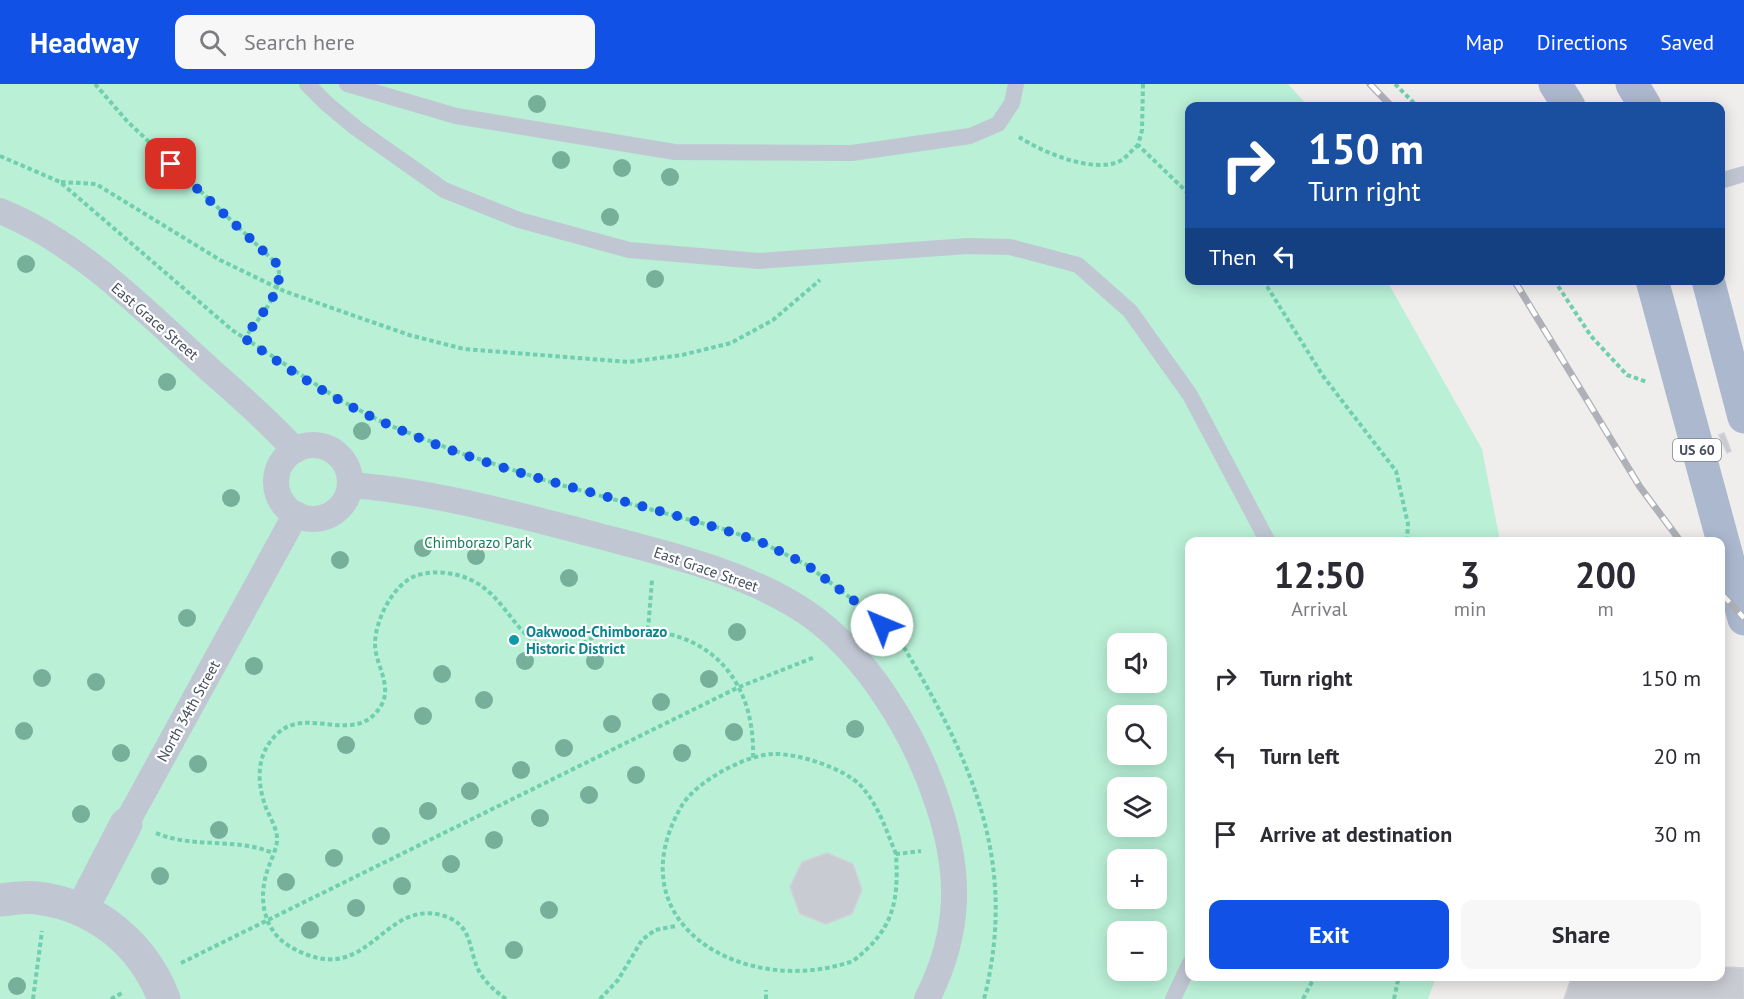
<!DOCTYPE html>
<html lang="en">
<head>
<meta charset="utf-8">
<style>
	:root { --surface:#fff; --page:#f7f7f7; --text:#2b2b33; --muted:#7c7c81; --accent:#1251e5 }
	body { margin:0; font-family:"PT Sans",sans-serif; background:var(--page); color:var(--text); height:100vh; display:flex; flex-direction:column; font-size:22px; white-space:nowrap }
	* { box-sizing:border-box; margin:0 }
	p { font-size:20px; color:var(--muted) }
	.icon { flex:none; width:33px; height:33px; fill:none; stroke:currentColor; stroke-width:2; stroke-linecap:round; stroke-linejoin:round }
	.map { position:relative; flex:1; overflow:hidden }
	.sheet { position:absolute; left:1185px; top:453px; width:540px; height:444px; display:flex; flex-direction:column; background:var(--surface); border-radius:12px; box-shadow:0 3px 15px #0003 }
	.sheet>* { flex:none }
	.top-card { position:absolute; left:1185px; top:18px; width:540px; height:183px; border-radius:12px; box-shadow:0 3px 15px #0003; background:#1a4fa0; color:#fff; overflow:hidden }
	.fabs { position:absolute; left:1107px; top:549px; display:grid; gap:12px }
	.fabs a { display:grid; place-items:center; width:60px; height:60px; border-radius:12px; background:var(--surface); box-shadow:0 3px 15px #0003; font-size:30px }
	.pin { position:absolute; display:grid; place-items:center; width:51px; height:51px; color:#fff; margin:-26px; border-radius:12px; box-shadow:0 3px 9px #0006 }
	.me { position:absolute; width:66px; margin:-33px; rotate:315deg; stroke-linejoin:round; filter:drop-shadow(0 0 4px #0008) }
	.turn { display:flex; align-items:center; gap:21px; height:126px; padding:0 24px; font-size:27px }
	.turn .icon { width:78px; height:78px; stroke-width:2.5 }
	.turn b { display:block; font-size:42px; line-height:51px }
	.then { display:flex; align-items:center; height:57px; padding:0 24px; background:#0003; gap:12px; font-size:22px }
	.eta { display:flex; justify-content:space-evenly; align-items:center; height:102px; text-align:center }
	.eta b { font-size:36px; font-weight:700; line-height:42px }
	.action { display:flex; gap:12px; margin-top:auto; padding:12px 24px }
	.action a { flex:1; height:69px; border-radius:12px; background:var(--accent); color:#fff; font-size:24px; font-weight:700; line-height:69px; text-align:center }
	.action a+a { background:var(--page); color:var(--text) }
	ul { padding:0; list-style:none }
	li { display:flex; align-items:center; gap:18px; height:78px; padding:0 24px }
	li div { flex:1 }
	li b { display:block; font-size:22px }
	li em { font-style:normal }
	header { display:flex; align-items:center; gap:36px; box-sizing:border-box; height:84px; padding:0 30px; background:var(--accent); color:#fff }
	header strong { font-size:28px }
	nav { display:flex; gap:33px; margin-inline-start:auto; font-size:21px }
	.search { width:420px; height:54px; background:var(--page); display:flex; align-items:center; gap:15px; box-sizing:border-box; padding:0 21px; border-radius:12px; color:var(--muted); font-size:22px }
	.map>svg:first-child { display:block }
	.green { fill:#b9f0d6; fill-rule:evenodd }
	.building { fill:#c9cbd3; stroke:#d1d2d9; stroke-width:1.5 }
	.lines { fill:none; stroke-linecap:round; stroke-linejoin:round }
	.path { stroke:#70cfad; stroke-width:4; stroke-dasharray:4.5 3; stroke-linecap:butt }
	.service { stroke:#c0c7d3; stroke-width:16 }
	.pedestrian { stroke:#c0c7d3; stroke-width:26 }
	.minor { stroke:#c0c7d3; stroke-width:33 }
	.primary { stroke:#abb8ce; stroke-width:33 }
	.rail-casing { stroke:#afb1b8; stroke-width:7 }
	.rail { stroke:#fff; stroke-width:4.5; stroke-dasharray:14; stroke-linecap:butt }
	.tree { fill:#76b09b }
	.route { stroke:#1251e5; stroke-width:10; stroke-dasharray:0 18 }
	.culture-dot { fill:#0f9aa8; stroke:#fff; stroke-width:2 }
	.labels { text-anchor:middle; dominant-baseline:central; stroke-width:4.5; stroke-linejoin:round; paint-order:stroke }
	.shield { fill:#fff; stroke:#7d828c; stroke-width:1.5 }
	.shield-label { font-size:14px; font-weight:bold; fill:#454d5b }
	.street-label { font-size:15px; fill:#454d5b; stroke:#fff }
	.park-label { font-size:15px; fill:#137f58; stroke:#fff }
	.culture-label { font-size:15px; font-weight:bold; fill:#0d838f; stroke:#fff; text-anchor:start }
</style>
</head>
<body>
<header>
<strong>Headway</strong>
<div class="search"><svg class="icon" aria-label="search" viewBox="0 0 24 24"><circle cx="10" cy="10" r="6"/><path d="M15 15l6 6"/></svg>Search here</div>
<nav><a>Map</a><a>Directions</a><a>Saved</a></nav>
</header>
<div class="map">
<svg width="1744" height="915" viewBox="0 0 1744 915">
	<rect width="100%" height="100%" fill="#f0eded"/>
	<path class="green" d="M0,0H1288L1308,22H1190V196L1387,197L1482,365L1500,457L1190,458V892L1436,893L1428,915H0ZM1118,560H1156V598H1118ZM1118,632H1156V670H1118ZM1118,704H1156V742H1118ZM1118,776H1156V814H1118ZM1118,848H1156V886H1118Z"/>
	<g class="building">
		<path d="M1724,349L1731,367L1727,369L1719,351Z"/>
		<path d="M827,769L853,780L862,806L852,830L826,840L800,830L790,803L802,778Z"/>
		<path d="M1720,879L1725,883L1744,884V915H1564L1572,892H1720Z"/>
	</g>
	<g class="lines">
		<g class="path">
			<path d="M95,0L127,37L277,180C287,205 258,234 245,254"/>
			<path d="M1143,0L1142,46L1138,61L1190,111"/>
			<path d="M1395,0L1417,22"/>
			<path d="M1019,53C1042,68 1093,90 1120,77C1126,74 1132,66 1138,61"/>
			<path d="M0,72L60,98L232,246L340,316L386,340L463,370L557,400L727,446L763,459L807,481L881,537"/>
			<path d="M61,98L96,100L220,176L284,207L409,251L464,265L629,278L682,271L731,259L773,236L820,196"/>
			<path d="M1263,196L1323,292L1396,387L1408,440L1407,458"/>
			<path d="M1554,196L1591,252L1627,291L1647,298"/>
			<circle cx="895" cy="537" r="13"/>
			<path d="M648,546L652,496"/>
			<path d="M896,550C968,669 1020,773 984,915"/>
			<path d="M156,749C194,765 235,753 273,769"/>
			<path d="M896,770C886,746 879,722 861,702C844,684 797,669 773,670C745,671 695,698 681,723C614,840 745,915 853,877C893,846 899,819 896,770L921,767"/>
			<path d="M181,879L739,603L815,573"/>
			<path d="M33,915L42,847"/>
			<path d="M111,915L124,908"/>
			<path d="M506,915C495,907 487,900 480,889C467,866 475,840 441,831C385,817 370,894 308,871C297,867 285,861 277,852C260,832 260,805 269,782C272,773 278,762 277,753C276,743 270,733 266,724C257,699 255,671 277,650C308,620 357,665 382,620C392,600 375,580 375,560C375,536 394,498 418,491C432,487 447,488 461,492C506,506 511,552 549,565C573,573 585,553 606,549C693,534 756,583 753,674"/>
			<path d="M600,915L618,896L642,856L655,846L676,842"/>
			<path d="M766,915V906"/>
			<path d="M1303,915L1315,892"/>
			<path d="M1394,915L1399,892"/>
		</g>
		<g class="service">
			<path d="M307,0L327,20L356,44L444,106L519,136L629,166L759,177L968,162L1010,163L1078,181L1130,227L1190,311L1268,458"/>
			<path d="M347,0L456,32L675,68L852,69L970,52L998,40L1012,19L1016,0"/>
			<path d="M1720,97L1744,90"/>
			<path d="M1173,915L1190,879"/>
		</g>
		<g class="pedestrian">
			<path d="M0,127C80,159 145,227 208,284C238,311 268,336 295,366"/>
			<circle cx="313" cy="398" r="37"/>
			<path d="M350,401C430,407 510,429 588,449C662,469 743,486 807,529C867,570 916,652 938,720C961,789 961,848 927,915"/>
			<path d="M126,740L296,430"/>
		</g>
		<g class="minor">
			<path d="M0,816C12,815 25,812 37,814C96,821 143,860 164,915"/>
			<path d="M82,825L126,740"/>
		</g>
		<g class="primary">
			<path d="M1555,0L1569,22"/>
			<path d="M1632,0L1645,22"/>
			<path d="M1652,196L1744,535"/>
			<path d="M1708,196L1744,333"/>
		</g>
		<defs>
			<g id="rail">
				<path d="M1370,0L1391,22"/>
				<path d="M1514,196L1640,403L1681,458"/>
				<path d="M1720,508L1744,534"/>
			</g>
		</defs>
		<use href="#rail" class="rail-casing"/>
		<use href="#rail" class="rail"/>
	</g>
	<g class="tree">
		<circle cx="537" cy="20" r="9"/>
		<circle cx="561" cy="76" r="9"/>
		<circle cx="622" cy="84" r="9"/>
		<circle cx="670" cy="93" r="9"/>
		<circle cx="610" cy="133" r="9"/>
		<circle cx="26" cy="180" r="9"/>
		<circle cx="655" cy="195" r="9"/>
		<circle cx="167" cy="298" r="9"/>
		<circle cx="362" cy="347" r="9"/>
		<circle cx="231" cy="414" r="9"/>
		<circle cx="423" cy="464" r="9"/>
		<circle cx="476" cy="472" r="9"/>
		<circle cx="340" cy="476" r="9"/>
		<circle cx="569" cy="494" r="9"/>
		<circle cx="187" cy="534" r="9"/>
		<circle cx="737" cy="548" r="9"/>
		<circle cx="525" cy="577" r="9"/>
		<circle cx="595" cy="577" r="9"/>
		<circle cx="254" cy="582" r="9"/>
		<circle cx="442" cy="590" r="9"/>
		<circle cx="42" cy="594" r="9"/>
		<circle cx="709" cy="595" r="9"/>
		<circle cx="96" cy="598" r="9"/>
		<circle cx="484" cy="616" r="9"/>
		<circle cx="661" cy="618" r="9"/>
		<circle cx="423" cy="632" r="9"/>
		<circle cx="612" cy="640" r="9"/>
		<circle cx="855" cy="645" r="9"/>
		<circle cx="24" cy="647" r="9"/>
		<circle cx="734" cy="648" r="9"/>
		<circle cx="346" cy="661" r="9"/>
		<circle cx="564" cy="664" r="9"/>
		<circle cx="121" cy="669" r="9"/>
		<circle cx="682" cy="669" r="9"/>
		<circle cx="198" cy="680" r="9"/>
		<circle cx="521" cy="686" r="9"/>
		<circle cx="636" cy="691" r="9"/>
		<circle cx="470" cy="707" r="9"/>
		<circle cx="589" cy="711" r="9"/>
		<circle cx="428" cy="727" r="9"/>
		<circle cx="81" cy="730" r="9"/>
		<circle cx="540" cy="734" r="9"/>
		<circle cx="219" cy="746" r="9"/>
		<circle cx="381" cy="752" r="9"/>
		<circle cx="494" cy="756" r="9"/>
		<circle cx="334" cy="774" r="9"/>
		<circle cx="451" cy="780" r="9"/>
		<circle cx="160" cy="792" r="9"/>
		<circle cx="286" cy="798" r="9"/>
		<circle cx="402" cy="802" r="9"/>
		<circle cx="356" cy="824" r="9"/>
		<circle cx="549" cy="826" r="9"/>
		<circle cx="310" cy="846" r="9"/>
		<circle cx="514" cy="866" r="9"/>
		<circle cx="17" cy="902" r="9"/>
	</g>
	<g class="lines">
		<path class="route" d="M171,80L277,180C287,205 258,234 244,254C289,286 335,317 385,339C505,395 639,415 763,459L807,481L881,537L882,541"/>
	</g>
	<circle class="culture-dot" cx="514" cy="556" r="6"/>
	<g class="labels">
		<rect class="shield" x="1673" y="355" width="48" height="22" rx="4.5"/>
		<g class="shield-label">
			<text x="1697" y="366">US 60</text>
		</g>
		<g class="street-label">
			<text transform="translate(155 237) rotate(41)">East Grace Street</text>
			<text transform="translate(706 485) rotate(19)">East Grace Street</text>
			<text transform="translate(188 627) rotate(-61)">North 34th Street</text>
		</g>
		<g class="park-label">
			<text x="478" y="458">Chimborazo Park</text>
		</g>
		<g class="culture-label">
			<text x="526" y="547">Oakwood-Chimborazo<tspan x="526" dy="17">Historic District</tspan></text>
		</g>
	</g>
</svg>
<div class="fabs">
<a><svg class="icon" aria-label="sound" viewBox="0 0 24 24"><path d="M4 9h4l5-4v14l-5-4H4zM17 9q2 3 0 6"/></svg></a>
<a><svg class="icon" aria-label="search" viewBox="0 0 24 24"><circle cx="10" cy="10" r="6"/><path d="M15 15l6 6"/></svg></a>
<a><svg class="icon" aria-label="layers" viewBox="0 0 24 24"><path d="M12 4l9 5-9 5-9-5zM3 14l9 5 9-5"/></svg></a>
<a>+</a>
<a>−</a>
</div>
<div class="pin" style="left:171px;top:80px;background:#d93025"><svg class="icon" aria-label="arrive" viewBox="0 0 24 24"><path d="M6 21V4h12l-3 4 3 4H6"/></svg></div>
<svg class="me" style="left:882px;top:541px" viewBox="-20 -20 40 40"><circle r="19" fill="#fff"/><path d="M0-13L10 11 0 6-10 11z" fill="#1251e5"/></svg>
<div class="top-card">
<div class="turn"><svg class="icon" aria-label="right" viewBox="0 0 24 24"><path d="M7 20v-9h11M14 6l5 5-5 5"/></svg><div><b>150 m</b>Turn right</div></div>
<div class="then">Then<svg class="icon" aria-label="left" viewBox="0 0 24 24"><path d="M17 20v-9H6M10 6l-5 5 5 5"/></svg></div>
</div>
<section class="sheet">
<div class="eta">
<div><b>12:50</b><p>Arrival</p></div>
<div><b>3</b><p>min</p></div>
<div><b>200</b><p>m</p></div>
</div>
<ul>
<li><svg class="icon" aria-label="right" viewBox="0 0 24 24"><path d="M7 20v-9h11M14 6l5 5-5 5"/></svg><div><b>Turn right</b></div><em>150 m</em></li>
<li><svg class="icon" aria-label="left" viewBox="0 0 24 24"><path d="M17 20v-9H6M10 6l-5 5 5 5"/></svg><div><b>Turn left</b></div><em>20 m</em></li>
<li><svg class="icon" aria-label="arrive" viewBox="0 0 24 24"><path d="M6 21V4h12l-3 4 3 4H6"/></svg><div><b>Arrive at destination</b></div><em>30 m</em></li>
</ul>
<div class="action"><a>Exit</a><a>Share</a></div>
</section>
</div>
</body>
</html>
